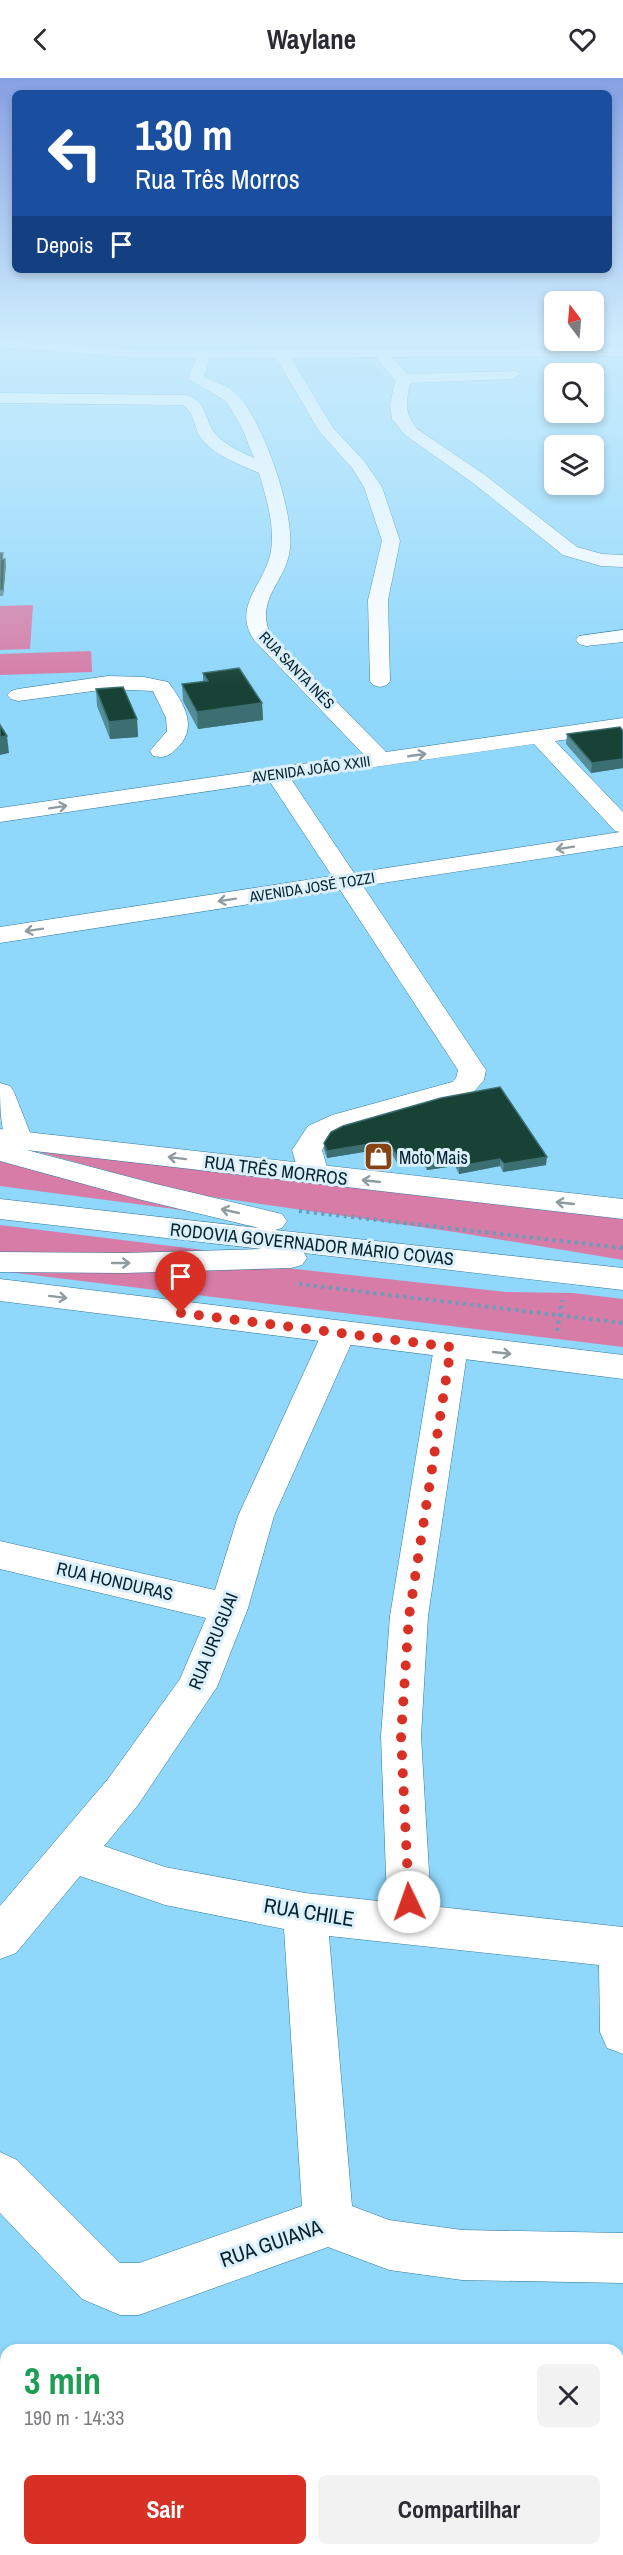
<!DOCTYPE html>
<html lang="pt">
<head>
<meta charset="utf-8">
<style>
	:root { --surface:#fff; --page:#f2f2f3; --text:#2b2b33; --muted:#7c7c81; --accent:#d93025 }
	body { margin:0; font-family:"Archivo Narrow",sans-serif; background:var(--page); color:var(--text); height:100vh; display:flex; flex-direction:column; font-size:22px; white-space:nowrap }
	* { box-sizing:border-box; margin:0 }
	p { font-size:20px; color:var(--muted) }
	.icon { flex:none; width:33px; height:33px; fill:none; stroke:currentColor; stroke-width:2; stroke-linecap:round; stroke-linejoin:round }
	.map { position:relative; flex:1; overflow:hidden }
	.panel { position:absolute; left:0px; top:2266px; width:624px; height:212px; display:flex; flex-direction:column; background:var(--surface); border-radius:18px 18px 0 0; box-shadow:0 3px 9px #0003 }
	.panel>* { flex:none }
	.guide { position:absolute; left:12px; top:12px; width:600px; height:183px; border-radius:9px; box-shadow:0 3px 9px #0003; background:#1a4fa0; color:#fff; overflow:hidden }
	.needle { width:39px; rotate:344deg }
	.controls { position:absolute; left:544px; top:213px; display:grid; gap:12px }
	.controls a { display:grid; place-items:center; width:60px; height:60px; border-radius:9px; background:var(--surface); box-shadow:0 3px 9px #0003; font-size:30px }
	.pin { position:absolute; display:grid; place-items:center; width:51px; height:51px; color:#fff; margin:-62px -26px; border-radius:50% 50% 50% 0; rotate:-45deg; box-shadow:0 0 6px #0007 }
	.pin .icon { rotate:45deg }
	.me { position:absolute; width:66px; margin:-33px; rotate:357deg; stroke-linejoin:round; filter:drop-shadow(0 0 4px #0008) }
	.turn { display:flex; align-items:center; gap:21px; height:126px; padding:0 24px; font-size:27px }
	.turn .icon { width:78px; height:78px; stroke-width:2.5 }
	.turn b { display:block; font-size:42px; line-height:51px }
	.then { display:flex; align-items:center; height:57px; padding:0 24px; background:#0003; gap:12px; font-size:22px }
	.round { display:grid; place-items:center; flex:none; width:63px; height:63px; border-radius:9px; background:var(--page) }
	.overview { display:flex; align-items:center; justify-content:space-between; height:102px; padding:0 24px }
	h1 { font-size:36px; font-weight:800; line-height:45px; color:#1e9e55 }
	.button { display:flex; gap:12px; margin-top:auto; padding:12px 24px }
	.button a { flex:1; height:69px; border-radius:9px; background:var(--accent); color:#fff; font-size:24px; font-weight:800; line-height:69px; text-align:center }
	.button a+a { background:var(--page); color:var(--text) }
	header { display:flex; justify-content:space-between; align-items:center; height:78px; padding:0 24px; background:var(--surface); font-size:27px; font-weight:800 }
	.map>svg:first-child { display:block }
	.built { fill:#7bcbf2 }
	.green { fill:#d67ca6 }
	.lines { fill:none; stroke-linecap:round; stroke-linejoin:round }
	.minor-casing { stroke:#327a9c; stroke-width:1 }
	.major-casing { stroke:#327a9c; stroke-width:1 }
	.highway-casing { stroke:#327a9c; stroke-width:1 }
	.path { stroke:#649fbd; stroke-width:4; stroke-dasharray:3 4.5; stroke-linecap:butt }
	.minor { fill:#fff; fill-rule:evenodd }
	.major { fill:#fff; fill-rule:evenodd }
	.highway { fill:#fff; fill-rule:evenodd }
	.wall { fill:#548c98 }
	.shaded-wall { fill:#3c6f71 }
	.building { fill:#194236; stroke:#3c6f71; stroke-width:1.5 }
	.oneway { stroke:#8e9ca2 }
	.route { stroke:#d93025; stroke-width:10; stroke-dasharray:0 18 }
	.labels { text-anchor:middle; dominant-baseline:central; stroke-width:6; stroke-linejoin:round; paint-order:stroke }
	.far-street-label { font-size:15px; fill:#042230; stroke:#dcf0fb }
	.poi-label { font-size:18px; fill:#042230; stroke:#dcf0fb; text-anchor:start }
	.street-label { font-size:18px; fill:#042230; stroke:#dcf0fb }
	.near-street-label { font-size:21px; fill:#042230; stroke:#dcf0fb }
</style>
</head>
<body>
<header><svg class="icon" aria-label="back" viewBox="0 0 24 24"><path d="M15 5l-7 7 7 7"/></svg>Waylane<svg class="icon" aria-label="heart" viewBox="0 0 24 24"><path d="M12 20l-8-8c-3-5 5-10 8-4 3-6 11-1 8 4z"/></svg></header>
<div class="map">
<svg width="623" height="2477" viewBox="0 0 623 2477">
	<rect width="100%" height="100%" fill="#8fd7fb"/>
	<path class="built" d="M286,279L371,280L387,306L302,304Z"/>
	<g class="green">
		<path d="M33,527L30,571L0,572V528Z"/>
		<path d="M91,573L92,594L0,597V576Z"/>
		<path d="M9,1066L623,1137V1182L455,1154L192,1116Z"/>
		<path d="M0,1079L197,1134L0,1108Z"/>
		<path d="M0,1147L228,1175H0Z"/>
		<path d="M277,1189L506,1214L573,1215L623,1221V1269L0,1193Z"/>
	</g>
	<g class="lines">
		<defs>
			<g id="minor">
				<path d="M0,261L139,272L623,270V278L392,279L407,296L517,293L520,296L512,301L410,305C406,324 404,335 417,351L485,397L577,469L602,476L623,477V489L601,488L563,477L473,405L405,357L392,341L390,327L395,302L376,279L291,280L333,350L364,383L382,409L400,463L388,522L390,603L387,607L380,609L373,607L370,603L368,522L382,463L364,409L352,390L319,353L276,280H210L204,299C215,304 228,307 237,316C263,343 294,432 290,470C287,504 255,519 270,556L386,674L623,640V654L555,663L623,734V768L363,808L486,992L484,1002L472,1016L352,1049L329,1060L322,1072L329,1096L325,1103L314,1105L303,1103L299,1096L292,1072L308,1048L332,1037L452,1004L456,1000L458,992L340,812L0,865V849L332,798L270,704L0,744V730L364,677L254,562C231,528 266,505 271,473C275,447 266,419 259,395C239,386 215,378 201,360C194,349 194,334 183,327L0,325V315L186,317C208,323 204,344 217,358C227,368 241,374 254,380L242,350L226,323L188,301L196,280H139L0,269ZM534,666L615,753L620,754L354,795L291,701Z"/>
				<path d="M623,552V564L586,568L579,566L576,562L579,558Z"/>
				<path d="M108,598L144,599L168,604C184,625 200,651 175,672C168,679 163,680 153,678L150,673L167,653L166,640L153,613L108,611L18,623L11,621L7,617L11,613L18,611Z"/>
				<path d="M0,1005L10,1008L14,1014L33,1062L28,1068L18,1071L8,1068C0,1051 0,1026 0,1005Z"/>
				<path d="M339,1244L351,1247L356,1255L274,1438L248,1530L217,1609L138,1727L104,1768L165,1789L305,1815L387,1824L381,1658L390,1538L434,1269L439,1261L451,1258L463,1261L468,1269L428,1538L421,1658L431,1828L623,1849V1976L607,1970L600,1954L599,1887L329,1858L352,2128L389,2142L462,2152L623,2155V2205L462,2202L389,2192L328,2169L139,2237H120L82,2221L0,2135V2074L17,2082L120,2185H139L302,2128L284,1851L165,1827L80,1798L16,1875L0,1881V1828L108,1701L180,1601L206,1540L0,1491V1463L215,1512L238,1438L322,1255L327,1247Z"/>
			</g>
			<g id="major">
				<path d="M0,1051L623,1121V1141L0,1069Z"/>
				<path d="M0,1201L623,1277V1301L0,1223Z"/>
			</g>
			<path id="highway" d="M0,1065L156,1106L282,1136L287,1143L282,1150L275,1152L623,1190V1212L304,1175L307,1180L302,1187L291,1190L125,1195L0,1194V1174L125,1175L262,1171L0,1141V1121L259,1150L142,1122L0,1083Z"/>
		</defs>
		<use href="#minor" class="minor-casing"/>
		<use href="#major" class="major-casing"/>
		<use href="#highway" class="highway-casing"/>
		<g class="path">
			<path d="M299,1133L623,1170"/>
			<path d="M299,1206L623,1245"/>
			<path d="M557,1253L562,1222"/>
		</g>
		<use href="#minor" class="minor"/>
		<use href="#major" class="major"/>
		<use href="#highway" class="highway"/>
	</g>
	<g class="wall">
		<path d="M0,475L3,481H5L6,487L3,518H0Z"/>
		<path d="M203,595L262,625L263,642L198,651L183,623L182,606L203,604Z"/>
		<path d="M96,611L137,641L138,659L110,661L97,628Z"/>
		<path d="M623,653V690L591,695L566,666L567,656Z"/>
		<path d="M343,1048L546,1087L503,1094L500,1088L459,1096L455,1088L427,1092L423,1085L399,1088L388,1070L327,1080L324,1072V1065Z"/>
	</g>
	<g class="shaded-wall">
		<path d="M5,481L6,487L3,518V512Z"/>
		<path d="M262,625L263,642L198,651L197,634Z"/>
		<path d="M137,641L138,659L110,661L109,644Z"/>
		<path d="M7,658L9,675L0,677V659Z"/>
		<path d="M623,681V690L591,695L592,685Z"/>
		<path d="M388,1063V1070L327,1080V1073Z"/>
		<path d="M423,1077V1085L399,1088V1081Z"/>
		<path d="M547,1079L546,1087L503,1094L504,1086Z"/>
		<path d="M456,1081L455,1088L427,1092V1085Z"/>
		<path d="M500,1081V1088L459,1096V1088Z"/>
	</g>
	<g class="building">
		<path d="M0,475H3L2,481H5L3,512H0Z"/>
		<path d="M239,590L262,625L197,634L182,606L208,603L203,595Z"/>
		<path d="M123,609L137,641L109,644L96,611Z"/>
		<path d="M0,647L7,658L0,659Z"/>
		<path d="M620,649L623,653V681L592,685L567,656Z"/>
		<path d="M500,1009L547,1079L504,1086L500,1081L459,1088L456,1081L427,1085L423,1077L399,1081L388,1063L327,1073L324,1065L331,1054L343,1048L441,1020Z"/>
	</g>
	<defs><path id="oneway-shaft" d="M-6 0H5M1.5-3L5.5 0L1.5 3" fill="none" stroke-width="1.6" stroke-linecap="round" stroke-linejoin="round" transform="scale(1.5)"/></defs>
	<g class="oneway">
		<use href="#oneway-shaft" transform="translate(417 677) rotate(-8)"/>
		<use href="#oneway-shaft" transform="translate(58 729) rotate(-9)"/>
		<use href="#oneway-shaft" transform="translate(565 770) rotate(171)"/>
		<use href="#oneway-shaft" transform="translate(227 822) rotate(171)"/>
		<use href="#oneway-shaft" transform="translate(34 852) rotate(171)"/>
		<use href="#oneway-shaft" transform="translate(177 1080) rotate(-173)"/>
		<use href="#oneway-shaft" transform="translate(371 1103) rotate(-174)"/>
		<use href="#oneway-shaft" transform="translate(565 1125) rotate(-174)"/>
		<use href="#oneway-shaft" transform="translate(230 1133) rotate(-167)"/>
		<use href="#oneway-shaft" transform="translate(121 1185)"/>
		<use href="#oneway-shaft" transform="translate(58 1219) rotate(7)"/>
		<use href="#oneway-shaft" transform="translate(502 1275) rotate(6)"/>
	</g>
	<linearGradient id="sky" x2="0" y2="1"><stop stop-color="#86a0e2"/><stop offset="0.43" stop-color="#cdedfd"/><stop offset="1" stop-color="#cdedfd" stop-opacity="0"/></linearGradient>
	<rect width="623" height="607" fill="url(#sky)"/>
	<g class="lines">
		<path class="route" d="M181,1235L451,1269L409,1538L401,1658L409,1824"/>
	</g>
	<defs>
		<symbol id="shop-square" viewBox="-11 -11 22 22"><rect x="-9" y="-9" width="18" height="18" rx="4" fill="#864414" stroke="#dcf0fb"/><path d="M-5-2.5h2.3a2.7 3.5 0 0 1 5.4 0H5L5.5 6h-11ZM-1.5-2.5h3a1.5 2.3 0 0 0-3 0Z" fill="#fff"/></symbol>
	</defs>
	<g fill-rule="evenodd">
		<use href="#shop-square" x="362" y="1062" width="33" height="33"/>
	</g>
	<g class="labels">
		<g class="far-street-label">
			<text transform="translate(297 592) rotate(46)">RUA SANTA INÊS</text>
			<text transform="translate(311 691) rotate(-8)">AVENIDA JOÃO XXIII</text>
			<text transform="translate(312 809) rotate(-9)">AVENIDA JOSÉ TOZZI</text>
		</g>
		<g class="poi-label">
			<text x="399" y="1079">Moto Mais</text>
		</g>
		<g class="street-label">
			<text transform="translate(276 1092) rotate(7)">RUA TRÊS MORROS</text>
			<text transform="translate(312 1166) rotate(6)">RODOVIA GOVERNADOR MÁRIO COVAS</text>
			<text transform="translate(115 1503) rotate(13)">RUA HONDURAS</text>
			<text transform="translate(213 1563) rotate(-68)">RUA URUGUAI</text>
		</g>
		<g class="near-street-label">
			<text transform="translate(309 1834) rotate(9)">RUA CHILE</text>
			<text transform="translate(271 2165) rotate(-19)">RUA GUIANA</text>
		</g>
	</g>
</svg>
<div class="controls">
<a><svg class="needle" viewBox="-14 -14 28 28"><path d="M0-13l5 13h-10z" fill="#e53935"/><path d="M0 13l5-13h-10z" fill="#7c7c81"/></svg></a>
<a><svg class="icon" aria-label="search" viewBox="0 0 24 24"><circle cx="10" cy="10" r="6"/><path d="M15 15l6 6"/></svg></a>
<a><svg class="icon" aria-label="layers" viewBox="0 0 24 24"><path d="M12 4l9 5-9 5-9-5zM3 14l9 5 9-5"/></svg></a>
</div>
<div class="pin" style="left:181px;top:1235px;background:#d93025"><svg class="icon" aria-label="arrive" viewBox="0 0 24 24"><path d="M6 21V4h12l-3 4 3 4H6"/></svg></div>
<svg class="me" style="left:409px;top:1824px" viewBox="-20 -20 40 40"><circle r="19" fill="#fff"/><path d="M0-13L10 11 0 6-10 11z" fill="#d93025"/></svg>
<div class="guide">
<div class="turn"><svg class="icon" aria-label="left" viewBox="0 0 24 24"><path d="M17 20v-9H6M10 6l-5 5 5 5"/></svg><div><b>130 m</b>Rua Três Morros</div></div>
<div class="then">Depois<svg class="icon" aria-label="arrive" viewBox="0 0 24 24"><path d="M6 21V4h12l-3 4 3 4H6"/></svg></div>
</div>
<section class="panel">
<div class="overview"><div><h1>3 min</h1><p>190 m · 14:33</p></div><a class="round"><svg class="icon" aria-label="close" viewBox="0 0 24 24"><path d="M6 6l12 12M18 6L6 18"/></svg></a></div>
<div class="button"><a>Sair</a><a>Compartilhar</a></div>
</section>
</div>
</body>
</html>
